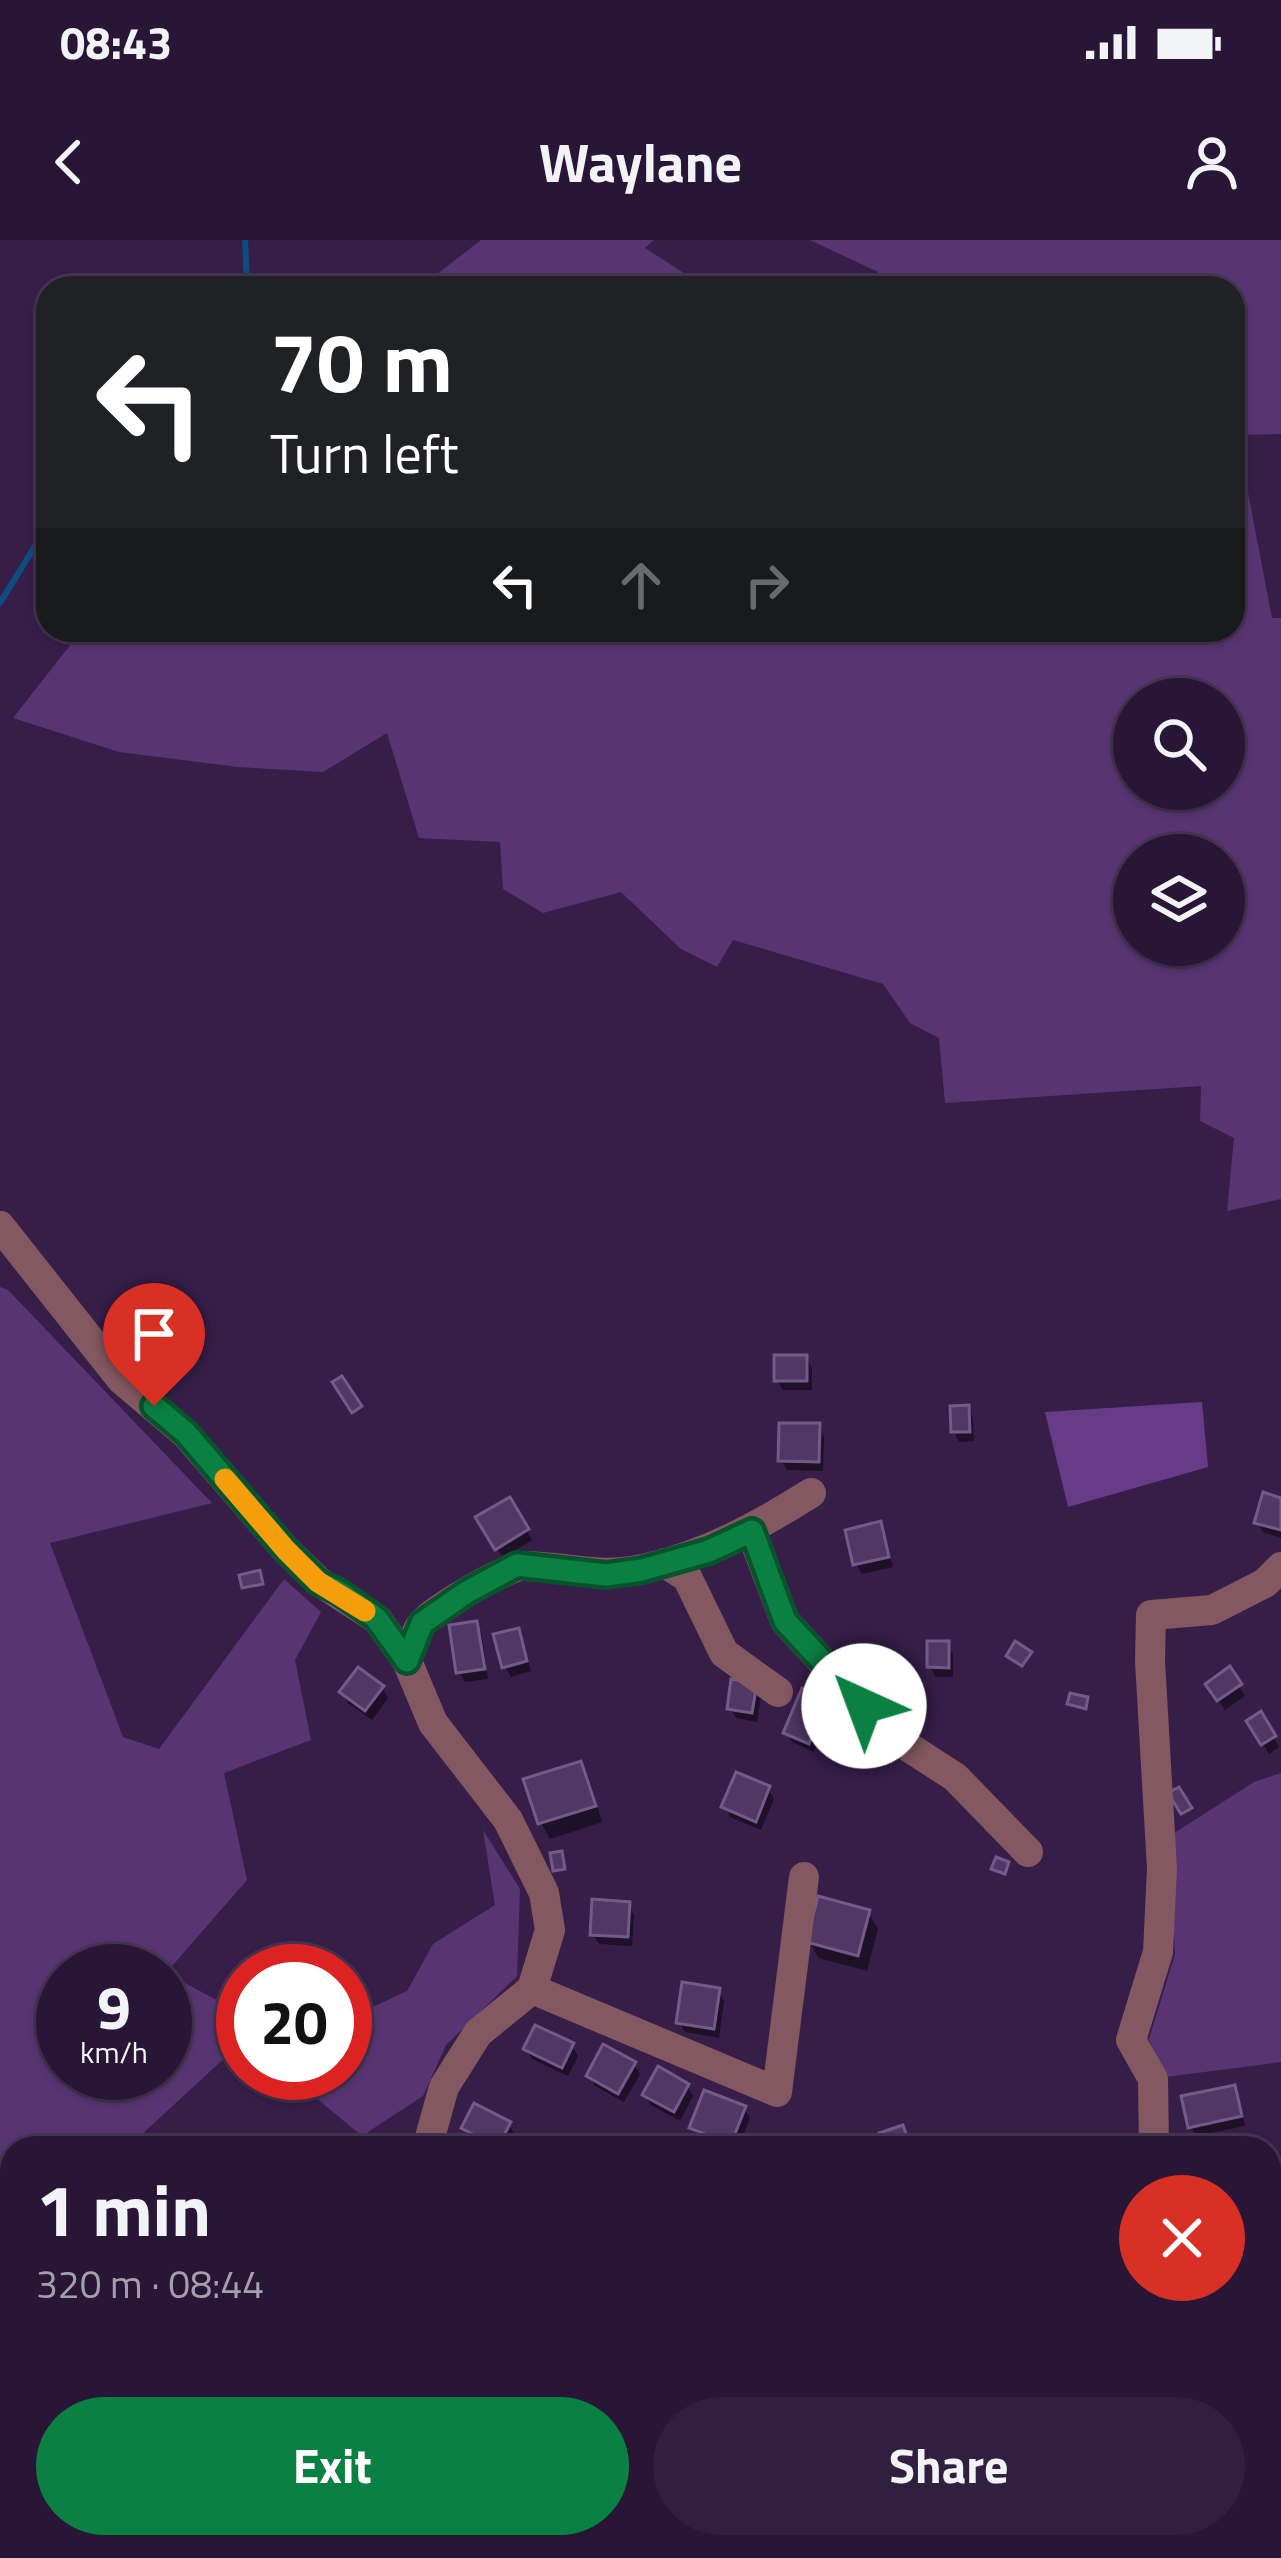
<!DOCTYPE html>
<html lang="en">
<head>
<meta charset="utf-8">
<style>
	:root { --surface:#291637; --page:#311f3f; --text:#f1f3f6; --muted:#a59fad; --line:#453552; --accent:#0b8043 }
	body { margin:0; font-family:"Titillium Web",sans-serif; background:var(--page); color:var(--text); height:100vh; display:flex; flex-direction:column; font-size:45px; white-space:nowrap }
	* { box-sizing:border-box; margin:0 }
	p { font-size:39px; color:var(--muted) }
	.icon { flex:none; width:66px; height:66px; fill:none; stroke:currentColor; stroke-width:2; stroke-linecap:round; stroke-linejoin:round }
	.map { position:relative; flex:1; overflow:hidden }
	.drawer { position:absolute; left:0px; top:1896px; width:1281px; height:423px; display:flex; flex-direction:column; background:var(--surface); border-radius:36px 36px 0 0; box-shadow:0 3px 9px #0004,0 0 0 3px var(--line) }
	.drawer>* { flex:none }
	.guide { position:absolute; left:36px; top:36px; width:1209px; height:366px; border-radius:36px; box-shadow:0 3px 9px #0004,0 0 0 3px var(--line); background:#202124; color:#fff; overflow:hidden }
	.controls { position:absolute; left:1113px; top:438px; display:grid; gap:24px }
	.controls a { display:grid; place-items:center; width:132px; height:132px; border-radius:50%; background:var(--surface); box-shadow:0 3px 9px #0004,0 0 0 3px var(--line); font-size:60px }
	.speed { position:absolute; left:36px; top:1704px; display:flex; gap:24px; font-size:60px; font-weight:700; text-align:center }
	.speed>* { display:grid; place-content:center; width:156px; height:156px; border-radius:50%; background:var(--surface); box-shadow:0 3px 9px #0004,0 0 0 3px var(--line); line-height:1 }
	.speed small { font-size:30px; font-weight:400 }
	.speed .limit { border:18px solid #d22; background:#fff; color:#111 }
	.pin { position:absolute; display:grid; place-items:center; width:102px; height:102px; color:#fff; margin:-123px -51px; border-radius:50% 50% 50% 0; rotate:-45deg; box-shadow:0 0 12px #0007 }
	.pin .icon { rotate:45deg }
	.me { position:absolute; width:132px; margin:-66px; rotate:317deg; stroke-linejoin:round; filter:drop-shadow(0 0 9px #0008) }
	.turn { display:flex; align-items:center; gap:42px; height:252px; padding:0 36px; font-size:54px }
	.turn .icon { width:156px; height:156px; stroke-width:2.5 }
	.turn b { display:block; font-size:84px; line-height:102px }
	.lanes { display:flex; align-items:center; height:114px; padding:0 36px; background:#0003; justify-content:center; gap:60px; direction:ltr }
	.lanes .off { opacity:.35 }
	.round { display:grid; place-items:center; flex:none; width:126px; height:126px; border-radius:63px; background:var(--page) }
	.headline { display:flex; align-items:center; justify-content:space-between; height:204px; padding:0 36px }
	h1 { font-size:72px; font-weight:700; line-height:90px }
	.button { display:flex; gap:24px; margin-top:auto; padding:24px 36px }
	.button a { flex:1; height:138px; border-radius:72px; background:var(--accent); color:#fff; font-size:48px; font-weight:700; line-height:138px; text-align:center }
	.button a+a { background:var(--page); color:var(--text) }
	.status { display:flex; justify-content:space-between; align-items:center; height:84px; padding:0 60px; background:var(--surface); direction:ltr }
	.status svg { height:33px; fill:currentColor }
	header { display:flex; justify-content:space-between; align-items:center; height:156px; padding:0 36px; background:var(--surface); font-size:54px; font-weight:700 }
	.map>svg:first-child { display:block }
	.green { fill:#583572; fill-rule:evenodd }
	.forest { fill:#683b89 }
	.shadow { fill:#0007 }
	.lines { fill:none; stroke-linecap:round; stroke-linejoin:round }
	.stream { stroke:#0d4d80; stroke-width:6 }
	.building { fill:#503764; stroke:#745a8a; stroke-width:3 }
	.minor { stroke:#845860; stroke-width:30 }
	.route-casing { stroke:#07532c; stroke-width:30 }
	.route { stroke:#0b8043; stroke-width:21 }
	.slow { stroke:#f59e0b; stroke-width:21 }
</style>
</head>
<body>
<div class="status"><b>08:43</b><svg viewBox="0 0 49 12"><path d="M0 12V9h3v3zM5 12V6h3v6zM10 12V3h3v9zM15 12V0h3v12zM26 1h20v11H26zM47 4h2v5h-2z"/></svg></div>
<header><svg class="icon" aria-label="back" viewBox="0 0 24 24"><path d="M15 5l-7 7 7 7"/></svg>Waylane<svg class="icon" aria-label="person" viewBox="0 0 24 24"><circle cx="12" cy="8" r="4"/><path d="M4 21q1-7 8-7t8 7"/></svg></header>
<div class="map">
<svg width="1281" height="2318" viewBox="0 0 1281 2318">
	<rect width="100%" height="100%" fill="#371e49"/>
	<g class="green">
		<path d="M481,0H654L645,8L707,48H419Z"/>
		<path d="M810,0H1281V194L1237,195L1272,378H1281V959L1227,971L1234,898L1200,881L1201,846L945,863L939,798L910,783L883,744L733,700L717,727L681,709L621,652L543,673L503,649L500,602L419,598L387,493L323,532L238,527L119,512L13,478L82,390H1233V48H868L878,32ZM1224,459V549H1134V459ZM1224,615V705H1134V615Z"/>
		<path d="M0,1047L8,1050L212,1263L50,1303L123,1497L159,1509L284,1339L321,1372L295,1420L311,1500L224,1533L247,1640L166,1733L243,1774V1801L127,1908H12V2307H243L228,2318H0ZM165,1731V1833H63V1731Z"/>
		<path d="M1281,1533V1822L1166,1837L1149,1799L1175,1714L1168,1597L1254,1542Z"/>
		<path d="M483,1590L520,1649L517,1736L446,1805L423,1856L362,1896L286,1833H345V1780L407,1751L433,1704L495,1665Z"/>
	</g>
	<path class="forest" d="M1202,1162L1208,1227L1068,1267L1045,1172Z"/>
	<g class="shadow">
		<path d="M806,1118L812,1128V1150H783L777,1140Z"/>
		<path d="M968,1168L973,1178L974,1201L959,1202L954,1192Z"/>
		<path d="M818,1186L824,1197L823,1231L787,1230L781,1220Z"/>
		<path d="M509,1261L532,1300L503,1318L479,1278Z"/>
		<path d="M1281,1261V1298L1263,1292L1257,1282Z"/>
		<path d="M879,1285L885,1295L893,1327L862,1334L856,1324Z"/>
		<path d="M476,1385L482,1395L488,1439L465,1442L459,1432Z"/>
		<path d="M517,1391L523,1401L531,1431L511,1437L505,1427Z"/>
		<path d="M947,1404L953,1414V1437H936L930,1427Z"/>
		<path d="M1229,1431L1245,1456L1225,1470L1209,1445Z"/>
		<path d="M734,1443L761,1456L757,1482L736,1478L730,1468Z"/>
		<path d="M382,1448L388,1458L372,1480L348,1463L343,1453Z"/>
		<path d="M826,1462L832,1472L814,1512L792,1502L786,1492Z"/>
		<path d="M1260,1476L1279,1507L1269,1514L1250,1482Z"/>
		<path d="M580,1524L589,1540L602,1582L550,1599L541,1583Z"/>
		<path d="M768,1549L774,1559L761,1590L730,1577L725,1567Z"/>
		<path d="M628,1665L634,1675L632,1706L599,1704L593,1694Z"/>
		<path d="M868,1672L878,1689L867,1731L819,1718L809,1702Z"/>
		<path d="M718,1751L724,1761L719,1798L685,1792L679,1782Z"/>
		<path d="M572,1806L578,1816L568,1836L532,1819L526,1809Z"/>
		<path d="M634,1824L640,1834L624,1862L595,1846L589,1836Z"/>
		<path d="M687,1846L693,1856L680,1881L651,1865L645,1855Z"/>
		<path d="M1233,1848L1239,1858L1245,1886L1196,1896L1190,1886Z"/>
		<path d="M744,1868L750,1878L738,1908H725L699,1898L693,1888Z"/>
		<path d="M509,1884L514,1894L507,1908H489L470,1898L464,1888Z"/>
		<path d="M1269,2105H1281V2138L1269,2140Z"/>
		<path d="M764,2307H793L794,2311L769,2316Z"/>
		<path d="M1177,2307H1212L1214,2316L1181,2318Z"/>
	</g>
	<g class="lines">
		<g class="stream">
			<path d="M245,0L247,48"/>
			<path d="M0,363L48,285"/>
		</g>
	</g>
	<g class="building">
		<rect x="774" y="1115" width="33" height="26"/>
		<path d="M342,1136L362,1166L352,1173L332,1142Z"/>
		<path d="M969,1165L970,1192H951L950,1166Z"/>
		<path d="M779,1183H820L819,1222L778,1221Z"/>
		<path d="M1263,1252L1281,1258V1290L1254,1283Z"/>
		<path d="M510,1257L529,1289L495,1310L475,1277Z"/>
		<path d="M881,1281L889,1317L853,1325L845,1290Z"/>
		<path d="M260,1330L263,1344L242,1348L239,1335Z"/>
		<path d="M477,1381L485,1429L456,1433L449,1385Z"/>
		<path d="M519,1388L527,1421L502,1428L493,1394Z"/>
		<path d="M927,1401H949V1428L927,1427Z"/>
		<path d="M1015,1401L1032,1412L1022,1426L1006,1416Z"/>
		<path d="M1230,1426L1242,1444L1217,1461L1205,1444Z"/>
		<path d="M358,1427L384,1446L365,1471L339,1452Z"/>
		<path d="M731,1439L757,1443L752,1473L727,1469Z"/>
		<path d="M802,1448L828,1459L809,1504L783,1493Z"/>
		<path d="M1070,1453L1088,1457L1086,1469L1067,1464Z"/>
		<path d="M1261,1471L1276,1496L1261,1505L1246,1481Z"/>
		<path d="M581,1521L596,1566L538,1584L523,1539Z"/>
		<path d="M736,1532L770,1546L756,1582L721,1567Z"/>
		<path d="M1179,1547L1192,1568L1181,1574L1168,1553Z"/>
		<path d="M562,1611L565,1629L553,1631L550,1613Z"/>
		<path d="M996,1617L1009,1622L1005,1634L991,1629Z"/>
		<path d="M818,1656L870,1670L858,1716L806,1702Z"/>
		<path d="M592,1659L630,1662L628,1697L590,1695Z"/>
		<path d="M682,1742L720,1748L714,1789L676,1783Z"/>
		<path d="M535,1785L574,1803L562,1828L523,1809Z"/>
		<path d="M603,1804L636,1822L618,1854L586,1836Z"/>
		<path d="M658,1826L689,1844L674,1872L642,1855Z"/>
		<path d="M1235,1845L1242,1876L1188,1888L1181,1856Z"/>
		<path d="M704,1850L746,1866L731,1904L689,1888Z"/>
		<path d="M474,1863L511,1882L498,1907L461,1888Z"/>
		<path d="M903,1885L911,1908H883L879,1893Z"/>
		<path d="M1281,2099V2127L1269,2130V2102Z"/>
		<path d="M1281,2231V2265L1277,2267L1269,2235Z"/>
		<path d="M584,2307H605L611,2318H569L567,2315Z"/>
		<path d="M989,2310L991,2318H957Z"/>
	</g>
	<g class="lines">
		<g class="minor">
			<path d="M0,986L121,1139L186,1194L286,1310L318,1341L377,1379L407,1421L433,1483L508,1580L544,1653L550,1690L532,1749L478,1793L444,1847L427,1908"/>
			<path d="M751,1291L785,1381L890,1495L955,1537L1028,1612"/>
			<path d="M665,1323L687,1337L724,1413L778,1452"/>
			<path d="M407,1421C411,1410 414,1396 420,1386C429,1372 507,1326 523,1326C566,1326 598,1339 643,1329C706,1315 757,1287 811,1253"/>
			<path d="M532,1749L777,1852L804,1637"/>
			<path d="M1154,1908L1153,1839L1131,1800L1158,1712L1162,1629L1150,1421L1151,1375L1212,1370L1265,1343L1281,1327"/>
			<path d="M1269,1955L1281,1953"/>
			<path d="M1269,2087L1281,2084"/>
			<path d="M394,2318L412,2307"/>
			<path d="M1043,2318L1044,2307"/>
		</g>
	</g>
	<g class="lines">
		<defs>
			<path id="route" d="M154,1166L186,1193L286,1310L318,1342L339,1352L376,1378L407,1421L422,1383L467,1352L517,1325L606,1335L642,1330L709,1311L752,1291L785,1381L864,1466"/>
		</defs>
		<use href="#route" class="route-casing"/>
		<use href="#route" class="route"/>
		<path class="slow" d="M225,1239L286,1310L318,1342L365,1371"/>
	</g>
</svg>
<div class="controls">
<a><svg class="icon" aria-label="search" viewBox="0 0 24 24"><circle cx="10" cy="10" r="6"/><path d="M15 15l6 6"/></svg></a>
<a><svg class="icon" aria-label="layers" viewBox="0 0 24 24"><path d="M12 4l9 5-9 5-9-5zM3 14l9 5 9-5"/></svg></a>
</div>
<div class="speed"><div>9<small>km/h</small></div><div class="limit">20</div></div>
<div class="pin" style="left:154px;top:1166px;background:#d93025"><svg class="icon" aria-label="arrive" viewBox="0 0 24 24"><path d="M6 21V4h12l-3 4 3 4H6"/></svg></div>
<svg class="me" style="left:864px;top:1466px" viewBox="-20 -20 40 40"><circle r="19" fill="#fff"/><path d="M0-13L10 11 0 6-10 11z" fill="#0b8043"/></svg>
<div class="guide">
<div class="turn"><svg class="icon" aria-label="left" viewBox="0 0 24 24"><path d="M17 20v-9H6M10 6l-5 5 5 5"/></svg><div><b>70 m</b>Turn left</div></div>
<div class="lanes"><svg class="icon" aria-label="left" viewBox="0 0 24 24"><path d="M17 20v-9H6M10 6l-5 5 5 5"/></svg><svg class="icon off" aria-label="ahead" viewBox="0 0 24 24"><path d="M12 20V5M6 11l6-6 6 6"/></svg><svg class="icon off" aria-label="right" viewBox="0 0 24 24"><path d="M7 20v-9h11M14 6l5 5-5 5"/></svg></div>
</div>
<section class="drawer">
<div class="headline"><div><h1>1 min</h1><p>320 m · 08:44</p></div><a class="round" style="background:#d93025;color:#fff"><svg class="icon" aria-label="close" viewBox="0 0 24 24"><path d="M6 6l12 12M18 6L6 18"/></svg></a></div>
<div class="button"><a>Exit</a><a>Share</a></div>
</section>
</div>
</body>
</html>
